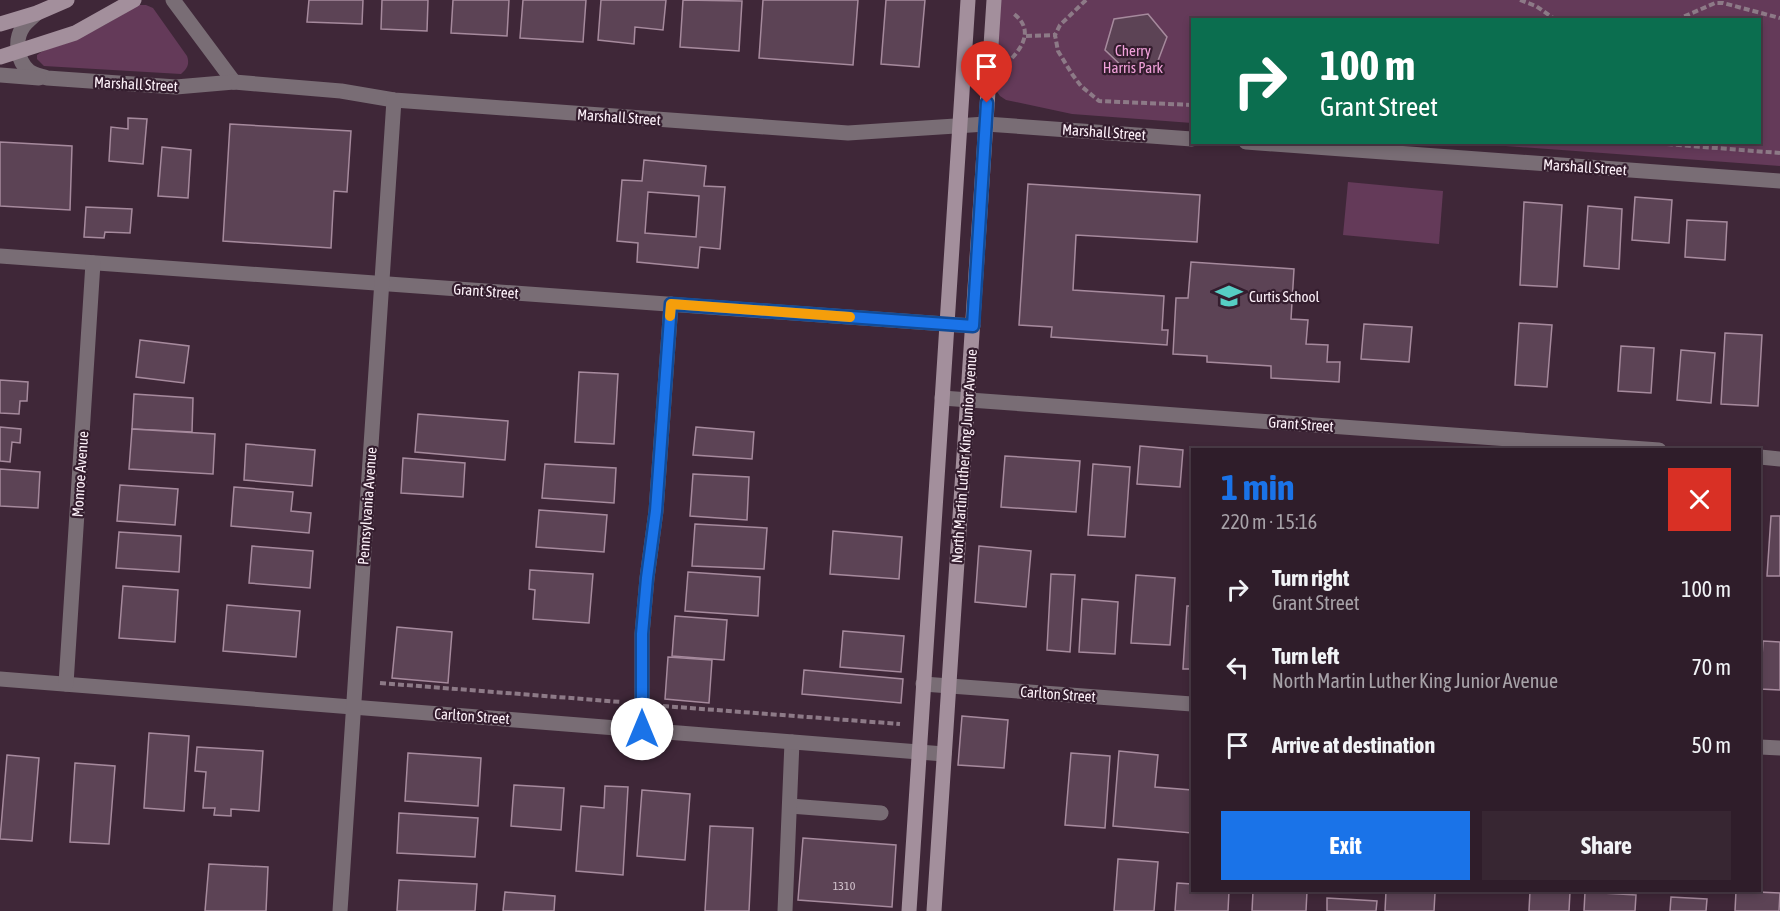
<!DOCTYPE html>
<html lang="en">
<head>
<meta charset="utf-8">
<style>
	:root { --surface:#2f1d2a; --page:#372632; --text:#f1f3f6; --muted:#a7a2a8; --line:#4a3b47; --accent:#1a73e8 }
	body { margin:0; font-family:"Asap Condensed",sans-serif; background:var(--page); color:var(--text); height:100vh; display:flex; flex-direction:column; font-size:22px; white-space:nowrap }
	* { box-sizing:border-box; margin:0 }
	p { font-size:20px; color:var(--muted) }
	.icon { flex:none; width:33px; height:33px; fill:none; stroke:currentColor; stroke-width:2; stroke-linecap:round; stroke-linejoin:round }
	.map { position:relative; flex:1; overflow:hidden }
	.panel { position:absolute; left:1191px; top:448px; width:570px; height:444px; display:flex; flex-direction:column; background:var(--surface); border-radius:0px; box-shadow:0 3px 9px #0003,0 0 0 2px var(--line) }
	.panel>* { flex:none }
	.guide { position:absolute; left:1191px; top:18px; width:570px; height:126px; border-radius:0px; box-shadow:0 3px 9px #0003,0 0 0 2px var(--line); background:#0b6e4f; color:#fff; overflow:hidden }
	.pin { position:absolute; display:grid; place-items:center; width:51px; height:51px; color:#fff; margin:-62px -26px; border-radius:50% 50% 50% 0; rotate:-45deg; box-shadow:0 0 6px #0007 }
	.pin .icon { rotate:45deg }
	.me { position:absolute; width:66px; margin:-33px; rotate:0deg; stroke-linejoin:round; filter:drop-shadow(0 0 4px #0008) }
	.turn { display:flex; align-items:center; gap:21px; height:126px; padding:0 30px; font-size:27px }
	.turn .icon { width:78px; height:78px; stroke-width:2.5 }
	.turn b { display:block; font-size:42px; line-height:51px }
	.round { display:grid; place-items:center; flex:none; width:63px; height:63px; border-radius:0px; background:var(--page) }
	.head { display:flex; align-items:center; justify-content:space-between; height:102px; padding:0 30px }
	h1 { font-size:36px; font-weight:700; line-height:45px; color:var(--accent) }
	.cta { display:flex; gap:12px; margin-top:auto; padding:12px 30px }
	.cta a { flex:1; height:69px; border-radius:0px; background:var(--accent); color:#fff; font-size:24px; font-weight:700; line-height:69px; text-align:center }
	.cta a+a { background:var(--page); color:var(--text) }
	ul { padding:0; list-style:none }
	li { display:flex; align-items:center; gap:18px; height:78px; padding:0 30px }
	li div { flex:1 }
	li b { display:block; font-size:22px }
	li em { font-style:normal }
	.map>svg:first-child { display:block }
	.green { fill:#643a59 }
	.building { fill:#5c4355; stroke:#a68a9d; stroke-width:1.5; fill-rule:evenodd }
	.lines { fill:none; stroke-linecap:round; stroke-linejoin:round }
	.path { stroke:#8d7a87; stroke-width:4; stroke-dasharray:6 3; stroke-linecap:butt }
	.lane { stroke:#796d75; stroke-width:15 }
	.street { stroke:#796d75; stroke-width:15 }
	.secondary { stroke:#a38f9c; stroke-width:15 }
	.route-casing { stroke:#114b97; stroke-width:15 }
	.route { stroke:#1a73e8; stroke-width:10 }
	.slow { stroke:#f59e0b; stroke-width:10 }
	.labels { text-anchor:middle; dominant-baseline:central; stroke-width:4.5; stroke-linejoin:round; paint-order:stroke }
	.number-label { font-size:12px; fill:#d5c6d0 }
	.park-label { font-size:15px; fill:#f2a2db; stroke:#341d2e }
	.street-label { font-size:15px; fill:#fdf1f9; stroke:#341d2e }
	.poi-label { font-size:15px; fill:#fdf1f9; stroke:#341d2e; text-anchor:start }
</style>
</head>
<body>
<div class="map">
<svg width="1780" height="911" viewBox="0 0 1780 911">
	<rect width="100%" height="100%" fill="#3f2738"/>
	<g class="green">
		<path d="M999,0H1780V166L1464,143L1760,142V20H1192V123L1072,114L1006,100L1000,96L995,89Z"/>
		<path d="M138,5H146L153,8L187,56C190,64 187,69 181,74L44,66L37,59V55C47,47 61,46 72,41C95,31 117,18 138,5Z"/>
		<path d="M1348,182L1443,191L1439,244L1343,235Z"/>
	</g>
	<g class="building">
		<path d="M309,0H363L362,24L307,22Z"/>
		<path d="M382,0H428L427,31L381,29Z"/>
		<path d="M453,0H509L507,36L451,33Z"/>
		<path d="M523,0H586L583,42L520,38Z"/>
		<path d="M601,0H666L663,30L635,27L634,44L598,40Z"/>
		<path d="M683,0L742,1L739,51L680,47Z"/>
		<path d="M763,0H858L853,65L759,58Z"/>
		<path d="M886,0H925L919,67L881,64Z"/>
		<path d="M1148,14L1167,37L1156,66L1127,71L1105,50L1114,19Z"/>
		<path d="M128,118L147,119L143,164L109,161L111,127L128,129Z"/>
		<path d="M230,124L351,131L347,192L334,191L331,248L223,241Z"/>
		<path d="M0,142L72,146L70,210L0,206Z"/>
		<path d="M162,147L191,150L188,198L158,196Z"/>
		<path d="M644,160L706,166L704,186L725,187L720,249L700,247L698,268L637,262L638,243L617,241L622,180L642,181ZM648,192L699,196L696,237L645,233Z"/>
		<path d="M1028,184L1200,195L1197,242L1076,235L1073,290L1164,296L1162,330H1168L1167,345L1051,337L1052,327L1019,325Z"/>
		<path d="M1635,197L1672,200L1669,243L1632,240Z"/>
		<path d="M1524,202L1562,205L1557,287L1520,285Z"/>
		<path d="M1588,206L1622,209L1619,269L1584,266Z"/>
		<path d="M86,207L132,209L130,233L105,232L104,238L84,237Z"/>
		<path d="M1687,220L1727,222L1725,260L1685,257Z"/>
		<path d="M1191,262L1294,269L1291,319L1308,320L1306,344L1328,345L1327,362H1340L1339,382L1271,378V366L1207,362V356L1173,354L1176,298H1188Z"/>
		<path d="M1519,323L1552,325L1547,387L1515,385Z"/>
		<path d="M1364,324L1412,327L1409,362L1361,359Z"/>
		<path d="M1725,333L1762,335L1758,406L1721,404Z"/>
		<path d="M140,340L189,346L184,383L136,377Z"/>
		<path d="M1621,346L1654,348L1651,393L1618,391Z"/>
		<path d="M1681,350L1715,353L1711,403L1677,400Z"/>
		<path d="M579,372L618,374L614,444L575,442Z"/>
		<path d="M0,380L28,382L27,401H20L19,414L0,413Z"/>
		<path d="M134,394L193,398L192,432L132,429Z"/>
		<path d="M418,414L508,421L505,460L415,452Z"/>
		<path d="M0,427L21,429L20,443L12,442L10,462L0,461Z"/>
		<path d="M696,427L754,432L752,459L693,455Z"/>
		<path d="M132,429L215,434L213,474L129,469Z"/>
		<path d="M246,444L315,450L312,486L244,480Z"/>
		<path d="M1140,446L1183,450L1180,487L1137,484Z"/>
		<path d="M1005,456L1080,461L1076,512L1001,507Z"/>
		<path d="M403,458L465,463L463,497L401,493Z"/>
		<path d="M545,464L616,468L614,503L542,498Z"/>
		<path d="M1093,464L1130,467L1125,537L1088,535Z"/>
		<path d="M0,469L40,472L38,508L0,506Z"/>
		<path d="M693,474L749,477L747,520L690,516Z"/>
		<path d="M120,485L178,489L175,525L117,521Z"/>
		<path d="M234,487L293,492L291,511L311,513L309,533L231,526Z"/>
		<path d="M539,510L607,515L604,552L536,547Z"/>
		<path d="M1771,516H1780V576H1767Z"/>
		<path d="M695,524L767,528L764,569L692,566Z"/>
		<path d="M833,531L902,537L899,579L830,574Z"/>
		<path d="M119,532L181,536L179,572L116,568Z"/>
		<path d="M252,546L313,551L310,588L249,583Z"/>
		<path d="M979,546L1031,551L1026,607L975,602Z"/>
		<path d="M530,570L593,574L589,623L533,619L535,590L529,589Z"/>
		<path d="M688,572L760,577L758,616L685,611Z"/>
		<path d="M1051,574L1075,575L1070,652L1047,650Z"/>
		<path d="M1136,575L1175,578L1170,645L1131,643Z"/>
		<path d="M123,586L178,590L175,642L119,638Z"/>
		<path d="M1082,599L1118,602L1115,654L1079,652Z"/>
		<path d="M227,605L300,611L296,657L223,651Z"/>
		<path d="M1187,606H1192V669H1183Z"/>
		<path d="M675,616L727,620L724,660L672,656Z"/>
		<path d="M397,627L452,632L448,683L392,678Z"/>
		<path d="M843,631L904,636L901,672L840,667Z"/>
		<path d="M1763,641L1780,642V690L1760,689Z"/>
		<path d="M668,657L712,660L709,703L665,699Z"/>
		<path d="M804,670L903,679L901,703L802,694Z"/>
		<path d="M962,716L1008,720L1004,768L958,765Z"/>
		<path d="M149,733L189,736L184,811L144,808Z"/>
		<path d="M197,747L263,751L259,811L231,809V816L214,815L215,808H203L206,772L195,771Z"/>
		<path d="M1119,751L1158,755L1155,787L1192,790V833L1113,826Z"/>
		<path d="M408,753L481,758L478,806L405,801Z"/>
		<path d="M1071,753L1110,756L1105,828L1065,825Z"/>
		<path d="M7,755L39,758L32,841L0,839Z"/>
		<path d="M75,763L115,766L109,844L70,842Z"/>
		<path d="M514,785L564,788L561,830L511,826Z"/>
		<path d="M605,786L628,787L623,875L576,871L581,806L604,808Z"/>
		<path d="M642,790L690,794L685,860L637,856Z"/>
		<path d="M399,813L478,818L475,857L397,853Z"/>
		<path d="M710,826L753,828L749,911H705Z"/>
		<path d="M803,838L896,845L892,907L798,900Z"/>
		<path d="M1118,859L1158,862L1154,911H1114Z"/>
		<path d="M209,864L268,867L266,911H205Z"/>
		<path d="M399,880L477,884L475,911H397Z"/>
		<path d="M1177,883L1192,884V891H1229L1228,911H1175Z"/>
		<path d="M1253,891H1307L1306,911H1252Z"/>
		<path d="M1386,891L1435,893L1434,911H1385Z"/>
		<path d="M1530,891L1570,892L1569,911H1529Z"/>
		<path d="M1736,891L1780,893L1779,911H1735Z"/>
		<path d="M505,892L555,896L554,911H503Z"/>
		<path d="M1585,892L1636,895L1635,911H1584Z"/>
		<path d="M1671,897L1707,899L1706,911H1670Z"/>
		<path d="M1327,898L1377,901L1376,911H1327Z"/>
	</g>
	<g class="lines">
		<g class="path">
			<path d="M1086,0L1060,25L1055,35L1058,51L1072,74L1081,86L1099,101L1192,105"/>
			<path d="M1520,0L1536,6L1556,20"/>
			<path d="M1676,20L1715,3H1723L1780,18"/>
			<path d="M1026,36L1055,35"/>
			<path d="M1012,58C1025,44 1032,28 1014,14"/>
			<path d="M1640,142L1780,153"/>
			<path d="M380,683L621,702"/>
			<path d="M663,706L900,724"/>
		</g>
		<g class="lane">
			<path d="M790,806L881,813"/>
			<path d="M785,911L792,742"/>
		</g>
		<g class="street">
			<path d="M173,0L234,82"/>
			<path d="M37,13C33,17 26,22 23,27C14,40 17,61 29,71C34,75 42,76 47,78L176,87L234,82L341,91L394,100L848,133L986,124L1192,139"/>
			<path d="M0,75L39,78"/>
			<path d="M1246,142L1780,181"/>
			<path d="M0,256L973,326"/>
			<path d="M942,398L1659,450"/>
			<path d="M1760,457L1780,459"/>
			<path d="M0,679L944,754"/>
			<path d="M66,684L93,263"/>
			<path d="M923,684L1192,704"/>
			<path d="M642,729V634L647,578L656,511L671,304"/>
			<path d="M1760,747L1780,748"/>
			<path d="M340,911L394,100"/>
		</g>
		<g class="secondary">
			<path d="M0,24L37,13L67,0"/>
			<path d="M0,57L75,33L134,0"/>
			<path d="M909,911L968,0"/>
			<path d="M934,911L994,0"/>
		</g>
	</g>
	<g class="lines">
		<defs>
			<path id="route" d="M642,729V634L647,578L656,511L671,304L973,326L987,103"/>
		</defs>
		<use href="#route" class="route-casing"/>
		<use href="#route" class="route"/>
		<path class="slow" d="M670,316L671,304L850,317"/>
	</g>
	<defs>
		<symbol id="school-bare" viewBox="-9 -9 18 18"><path d="M0-5L7-2L0 1L-7-2ZM-4 1L0 2.5L4 1V4Q0 6-4 4Z" fill="#56cec4" stroke="#341d2e" stroke-width="2.5" paint-order="stroke"/></symbol>
	</defs>
	<g fill-rule="evenodd">
		<use href="#school-bare" x="1210" y="277" width="38" height="38"/>
	</g>
	<g class="labels">
		<g class="number-label">
			<text x="844" y="886">1310</text>
		</g>
		<g class="park-label">
			<text x="1133" y="50">Cherry<tspan x="1133" dy="17">Harris Park</tspan></text>
		</g>
		<g class="street-label">
			<text transform="translate(136 84) rotate(3)">Marshall Street</text>
			<text transform="translate(619 117) rotate(4)">Marshall Street</text>
			<text transform="translate(1104 132) rotate(4)">Marshall Street</text>
			<text transform="translate(1585 167) rotate(4)">Marshall Street</text>
			<text transform="translate(486 291) rotate(4)">Grant Street</text>
			<text transform="translate(1301 424) rotate(4)">Grant Street</text>
			<text transform="translate(964 456) rotate(-86)">North Martin Luther King Junior Avenue</text>
			<text transform="translate(80 474) rotate(-86)">Monroe Avenue</text>
			<text transform="translate(367 506) rotate(-86)">Pennsylvania Avenue</text>
			<text transform="translate(1058 694) rotate(4)">Carlton Street</text>
			<text transform="translate(472 716) rotate(4)">Carlton Street</text>
		</g>
		<g class="poi-label">
			<text x="1249" y="296">Curtis School</text>
		</g>
	</g>
</svg>
<div class="pin" style="left:987px;top:103px;background:#d93025"><svg class="icon" aria-label="arrive" viewBox="0 0 24 24"><path d="M6 21V4h12l-3 4 3 4H6"/></svg></div>
<svg class="me" style="left:642px;top:729px" viewBox="-20 -20 40 40"><circle r="19" fill="#fff"/><path d="M0-13L10 11 0 6-10 11z" fill="#1a73e8"/></svg>
<div class="guide">
<div class="turn"><svg class="icon" aria-label="right" viewBox="0 0 24 24"><path d="M7 20v-9h11M14 6l5 5-5 5"/></svg><div><b>100 m</b>Grant Street</div></div>
</div>
<section class="panel">
<div class="head"><div><h1>1 min</h1><p>220 m · 15:16</p></div><a class="round" style="background:#d93025;color:#fff"><svg class="icon" aria-label="close" viewBox="0 0 24 24"><path d="M6 6l12 12M18 6L6 18"/></svg></a></div>
<ul>
<li><svg class="icon" aria-label="right" viewBox="0 0 24 24"><path d="M7 20v-9h11M14 6l5 5-5 5"/></svg><div><b>Turn right</b><p>Grant Street</p></div><em>100 m</em></li>
<li><svg class="icon" aria-label="left" viewBox="0 0 24 24"><path d="M17 20v-9H6M10 6l-5 5 5 5"/></svg><div><b>Turn left</b><p>North Martin Luther King Junior Avenue</p></div><em>70 m</em></li>
<li><svg class="icon" aria-label="arrive" viewBox="0 0 24 24"><path d="M6 21V4h12l-3 4 3 4H6"/></svg><div><b>Arrive at destination</b></div><em>50 m</em></li>
</ul>
<div class="cta"><a>Exit</a><a>Share</a></div>
</section>
</div>
</body>
</html>
